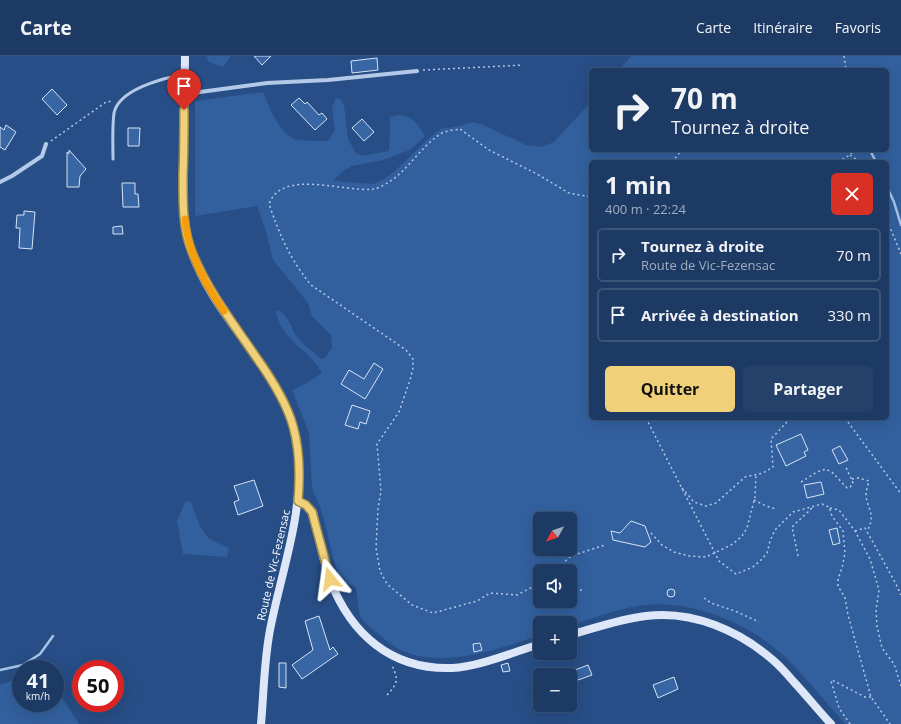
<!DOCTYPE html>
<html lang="fr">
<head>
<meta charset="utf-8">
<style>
	:root { --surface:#1d3a64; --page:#25416a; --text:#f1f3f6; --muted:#a0adbf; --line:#3b5478; --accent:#f0d179 }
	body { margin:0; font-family:"Open Sans",sans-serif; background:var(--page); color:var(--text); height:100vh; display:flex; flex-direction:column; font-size:15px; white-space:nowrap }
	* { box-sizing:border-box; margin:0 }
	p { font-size:13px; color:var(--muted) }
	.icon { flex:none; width:22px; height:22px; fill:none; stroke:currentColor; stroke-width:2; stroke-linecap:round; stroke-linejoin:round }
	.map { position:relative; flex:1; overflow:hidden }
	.panel { position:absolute; left:589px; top:104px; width:300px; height:260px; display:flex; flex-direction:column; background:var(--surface); border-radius:6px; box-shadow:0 4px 16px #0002,0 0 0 1px var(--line) }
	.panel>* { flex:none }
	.hud { position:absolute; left:589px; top:12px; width:300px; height:84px; border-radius:6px; box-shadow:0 4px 16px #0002,0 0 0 1px var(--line); background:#1d3a64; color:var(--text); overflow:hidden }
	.needle { width:26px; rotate:230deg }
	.tools { position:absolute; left:533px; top:456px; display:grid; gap:8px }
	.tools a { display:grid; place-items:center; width:44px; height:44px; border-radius:6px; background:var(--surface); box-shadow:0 4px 16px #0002,0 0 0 1px var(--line); font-size:20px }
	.speed { position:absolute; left:12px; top:604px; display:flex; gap:8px; font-size:20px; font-weight:700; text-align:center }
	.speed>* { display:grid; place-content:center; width:52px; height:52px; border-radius:50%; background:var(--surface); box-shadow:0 4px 16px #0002,0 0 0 1px var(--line); line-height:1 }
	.speed small { font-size:10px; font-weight:400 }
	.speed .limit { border:6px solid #d22; background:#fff; color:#111 }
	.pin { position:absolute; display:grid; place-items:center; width:34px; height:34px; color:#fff; margin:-41px -17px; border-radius:50% 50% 50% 0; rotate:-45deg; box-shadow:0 0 4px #0007 }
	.pin .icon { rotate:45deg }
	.me { position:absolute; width:44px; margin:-22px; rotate:344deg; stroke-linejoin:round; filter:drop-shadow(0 0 3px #0008) }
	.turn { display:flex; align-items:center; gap:14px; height:84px; padding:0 16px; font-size:18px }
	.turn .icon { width:52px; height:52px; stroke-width:2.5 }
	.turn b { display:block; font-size:28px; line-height:34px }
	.round { display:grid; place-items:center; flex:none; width:42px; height:42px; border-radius:6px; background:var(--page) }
	.headline { display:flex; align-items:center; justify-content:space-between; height:68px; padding:0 16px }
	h1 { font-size:24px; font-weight:700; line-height:30px }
	.primary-button { display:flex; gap:8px; margin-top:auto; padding:8px 16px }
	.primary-button a { flex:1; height:46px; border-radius:6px; background:var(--accent); color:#111; font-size:16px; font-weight:700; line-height:46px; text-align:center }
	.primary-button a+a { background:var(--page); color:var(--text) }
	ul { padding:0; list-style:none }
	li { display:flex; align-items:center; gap:12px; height:54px; margin:0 8px 6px; padding:0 8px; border:2px solid var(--line); border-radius:6px }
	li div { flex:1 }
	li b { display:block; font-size:15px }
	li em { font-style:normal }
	header { display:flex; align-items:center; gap:24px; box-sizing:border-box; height:56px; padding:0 20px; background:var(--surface); border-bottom:1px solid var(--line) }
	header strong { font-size:19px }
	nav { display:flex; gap:22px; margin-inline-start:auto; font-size:14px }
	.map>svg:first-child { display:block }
	.green { fill:#32609e; fill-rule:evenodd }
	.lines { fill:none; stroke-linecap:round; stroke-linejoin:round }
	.stream { stroke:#a7c4e8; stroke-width:2.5 }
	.building { fill:#3865a3; stroke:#d6e4f6 }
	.path { stroke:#b3c9e8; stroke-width:1.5; stroke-dasharray:2 3; stroke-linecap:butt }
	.lane { stroke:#b3c9e8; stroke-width:3 }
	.street { stroke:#b3c9e8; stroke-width:4 }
	.secondary { stroke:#dde7f7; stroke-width:8 }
	.route-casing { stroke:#9c884f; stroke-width:10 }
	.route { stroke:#f0d179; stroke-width:7 }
	.slow { stroke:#f59e0b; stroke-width:7 }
	.labels { text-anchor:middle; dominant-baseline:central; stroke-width:4; stroke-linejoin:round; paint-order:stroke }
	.street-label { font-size:11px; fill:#fff; stroke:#274e86 }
</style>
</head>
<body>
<header>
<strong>Carte</strong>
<nav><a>Carte</a><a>Itinéraire</a><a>Favoris</a></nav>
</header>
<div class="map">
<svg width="901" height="668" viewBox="0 0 901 668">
	<rect width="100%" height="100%" fill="#274e86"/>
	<g class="green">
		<path d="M206,0H231L223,11L209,6Z"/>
		<path d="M631,0H901V668H845C825,645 806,621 784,600C748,566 687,541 637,550C614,554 592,563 570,569V567H540V579C499,593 445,613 403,595C395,592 388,586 381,580C376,576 363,566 361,561C358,556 357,538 356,531L342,526L338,520L321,453L312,432L309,377L292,334L307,327L322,317C311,295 278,282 276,254C288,257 291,272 297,281C303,289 314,296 321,303L325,302L332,292L331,279L312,260L308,247L273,204L266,175L257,150L195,160V45L263,36C269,50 278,76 294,83C299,85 321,85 328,85L335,74L332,52L336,42L341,43L344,49L348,83L355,96L362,100L389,95L390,77V61C407,55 417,65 425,80L410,94L383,104L352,110L343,115L333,125L373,128L384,123L394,116L427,84L441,73L461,70L472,66L481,68L526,89L541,91L554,86L591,46V94H887V14H619ZM591,106H887V362H591ZM540,463H570V493H540ZM540,515H570V545H540Z"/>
		<path d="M190,445L201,472L209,483L229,492L227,501L183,498L177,465L185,446Z"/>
		<path d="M21,621V647H55V631L79,668H0V629Z"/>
	</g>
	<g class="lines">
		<g class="stream">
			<path d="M870,94L876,106"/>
			<path d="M887,131L894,146L901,169"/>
			<path d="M0,614L23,609L40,598L53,580"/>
		</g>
	</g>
	<g class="building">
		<path d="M254,0H271L262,9Z"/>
		<path d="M377,2L378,14L352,17L351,5Z"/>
		<path d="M52,33L67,49L57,59L42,43Z"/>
		<path d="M299,42L305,48L307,46L319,59L322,57L327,63L315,74L291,49Z"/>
		<path d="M362,63L374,76L364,85L352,72Z"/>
		<path d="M6,69L16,76L5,94L0,91V71L4,74Z"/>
		<path d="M128,72H140L139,90H128Z"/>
		<path d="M69,94L86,113L80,120L79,131H67V96L69,98Z"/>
		<path d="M122,127H135V138H138L139,151H123Z"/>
		<path d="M24,155L35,156L32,193L19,192L20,172H16L17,159H24Z"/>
		<path d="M122,170L123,178H113V171Z"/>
		<path d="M374,307L383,313L365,343L341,328L349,314L364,323Z"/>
		<path d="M352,349L370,355L366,368L360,366L358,373L345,369Z"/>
		<path d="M801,378L808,394L804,396L806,400L786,410L776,389Z"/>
		<path d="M840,390L848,404L839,408L832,394Z"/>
		<path d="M254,424L263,450L238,459L234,446L239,444L234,430Z"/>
		<path d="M821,426L824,438L807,442L804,429Z"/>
		<path d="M631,465L645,470L651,486L645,491L613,484L611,475L620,477Z"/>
		<path d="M837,472L840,487L833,489L829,474Z"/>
		<circle cx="671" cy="537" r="4"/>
		<path d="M319,560L330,594L333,591L338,598L302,623L292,609L313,594L305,565Z"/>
		<path d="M480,587L482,594L474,596L473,588Z"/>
		<path d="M279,607H286V632L279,631Z"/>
		<path d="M508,607L510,615L503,616L501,609Z"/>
		<path d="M588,609L592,619L578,624L575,614Z"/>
		<path d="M674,621L678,633L658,642L653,629Z"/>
	</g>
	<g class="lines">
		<g class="path">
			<path d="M844,0L846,14"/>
			<path d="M423,14L523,9"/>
			<path d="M51,85L106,46L113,45"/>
			<path d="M850,99L860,106"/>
			<path d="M672,106L682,94"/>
			<path d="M838,106L850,99L854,94"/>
			<path d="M887,164L901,198"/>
			<path d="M646,362L719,505L736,518L753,511L761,504L767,497L770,485L775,474L793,456L822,448L829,451L832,460L843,475L845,497L842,512L838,523V530L845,542L848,559L871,641L890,668"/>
			<path d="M845,362L901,438"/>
			<path d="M852,423L858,422L869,425C868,430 866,434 866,439C867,453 875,456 869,472H865"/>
			<path d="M801,426L817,416L826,413L833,417L847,432L850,431L853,428C852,421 847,417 846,410"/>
			<path d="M682,432L694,446L706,450L716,447L745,421L763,417L773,411L771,383L786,367L789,362"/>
			<path d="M754,444L766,450L776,453"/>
			<path d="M830,452L839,454L855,475L870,503L879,534L876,554L877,570L882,592L894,608L901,630"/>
			<path d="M855,475L865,472L896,528L901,539"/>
			<path d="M651,477L662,489L674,496L689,500L706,501L733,488L742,480L747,472L755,441L756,418"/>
			<path d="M798,500L792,471L812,452"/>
			<path d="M554,515L571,500L605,489"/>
			<path d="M540,527L517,539L490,537L477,545L433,557L412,549L387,528L380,515L376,492L378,452L381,435L377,388L399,356L410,324L413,312V303L406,294L311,229C290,203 280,180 269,148C282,112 345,137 374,133C376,133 380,131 382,130C407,118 419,91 442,77C446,75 454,74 460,73L489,94L537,118L569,137L591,141"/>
			<path d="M534,531L540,533"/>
			<path d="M570,535L582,534"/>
			<path d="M704,542L711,547L735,555L759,566"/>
			<path d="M387,639C399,626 398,624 392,609"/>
			<path d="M850,668L839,652L831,625L832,624L865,641H871"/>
		</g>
		<path class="lane" d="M113,103C113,88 112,72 114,57C119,33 165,22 184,18"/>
		<g class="street">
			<path d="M185,38L267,27L328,24L417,15"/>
			<path d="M0,126L12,120L42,100L46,88"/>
		</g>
		<g class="secondary">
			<path d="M185,0L183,150C185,165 186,180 191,194C212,258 271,304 293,369C297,381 298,395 299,408C301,463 282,515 271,569C264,601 264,635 261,668"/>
			<path d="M298,445L306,449L313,456C318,478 322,502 330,524C351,578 391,614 452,612C478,611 514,596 540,588"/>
			<path d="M570,579C595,572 620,563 646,560C693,554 740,575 774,605C781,611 787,618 793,625C806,639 818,654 831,668"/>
		</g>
	</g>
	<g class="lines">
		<defs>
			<path id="route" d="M184,54C184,76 184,97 183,118C183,144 182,171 192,196C207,234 233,267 256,301C271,322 286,345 293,370C300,394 300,421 298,445L306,449L312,456L330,523"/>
		</defs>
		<use href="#route" class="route-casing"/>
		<use href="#route" class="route"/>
		<path class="slow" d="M185,163C188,197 204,227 224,255"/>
	</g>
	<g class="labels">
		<g class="street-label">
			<text transform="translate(273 509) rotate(-77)">Route de Vic-Fezensac</text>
		</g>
	</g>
</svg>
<div class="tools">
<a><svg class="needle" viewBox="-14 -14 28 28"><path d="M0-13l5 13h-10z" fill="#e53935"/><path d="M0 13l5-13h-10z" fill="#a0adbf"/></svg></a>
<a><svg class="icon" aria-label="sound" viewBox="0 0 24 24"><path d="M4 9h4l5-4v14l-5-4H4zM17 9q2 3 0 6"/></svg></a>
<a>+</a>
<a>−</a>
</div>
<div class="speed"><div>41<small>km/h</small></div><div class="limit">50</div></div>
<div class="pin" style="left:184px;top:54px;background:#d93025"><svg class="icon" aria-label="arrive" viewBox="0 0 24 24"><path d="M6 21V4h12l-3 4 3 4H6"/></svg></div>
<svg class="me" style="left:330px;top:523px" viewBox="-20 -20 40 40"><path d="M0-17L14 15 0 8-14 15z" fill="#f0d179" stroke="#fff" stroke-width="4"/></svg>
<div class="hud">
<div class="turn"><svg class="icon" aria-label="right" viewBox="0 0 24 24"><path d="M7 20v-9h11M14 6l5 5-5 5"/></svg><div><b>70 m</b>Tournez à droite</div></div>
</div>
<section class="panel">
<div class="headline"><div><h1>1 min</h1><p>400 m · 22:24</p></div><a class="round" style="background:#d93025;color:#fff"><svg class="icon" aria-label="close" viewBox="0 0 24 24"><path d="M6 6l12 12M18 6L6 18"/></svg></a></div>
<ul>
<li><svg class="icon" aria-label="right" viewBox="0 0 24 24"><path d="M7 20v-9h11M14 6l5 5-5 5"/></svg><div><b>Tournez à droite</b><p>Route de Vic-Fezensac</p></div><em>70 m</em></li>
<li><svg class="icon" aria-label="arrive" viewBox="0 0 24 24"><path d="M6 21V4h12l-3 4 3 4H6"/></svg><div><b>Arrivée à destination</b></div><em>330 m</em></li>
</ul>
<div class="primary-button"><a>Quitter</a><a>Partager</a></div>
</section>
</div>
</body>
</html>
